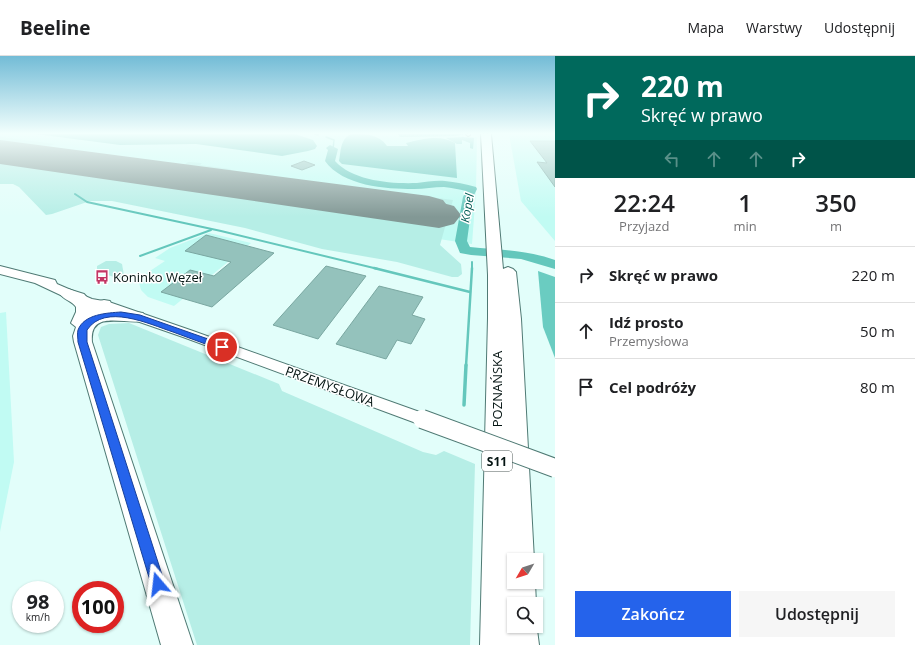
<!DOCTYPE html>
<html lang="pl">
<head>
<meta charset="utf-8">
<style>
	:root { --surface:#fff; --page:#f6f6f6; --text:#202124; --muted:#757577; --line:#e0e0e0; --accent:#2563eb }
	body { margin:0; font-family:"Open Sans",sans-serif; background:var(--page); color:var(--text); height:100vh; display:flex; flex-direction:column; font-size:15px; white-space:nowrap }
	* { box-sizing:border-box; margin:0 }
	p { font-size:13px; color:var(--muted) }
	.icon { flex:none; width:22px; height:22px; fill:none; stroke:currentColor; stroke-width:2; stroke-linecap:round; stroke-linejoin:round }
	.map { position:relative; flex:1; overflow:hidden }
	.sheet { display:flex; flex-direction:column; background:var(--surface); width:360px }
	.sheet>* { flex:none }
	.hud { background:#00695c; color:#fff; overflow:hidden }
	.needle { width:26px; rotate:231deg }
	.tools { position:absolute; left:507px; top:497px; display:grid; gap:8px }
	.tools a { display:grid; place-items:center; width:36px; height:36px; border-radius:0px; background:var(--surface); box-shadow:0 1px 3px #0004; font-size:20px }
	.speed { position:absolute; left:12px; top:525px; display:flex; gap:8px; font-size:20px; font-weight:700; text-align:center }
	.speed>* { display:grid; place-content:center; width:52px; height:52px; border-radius:50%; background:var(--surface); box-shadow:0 1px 3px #0004; line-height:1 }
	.speed small { font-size:10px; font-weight:400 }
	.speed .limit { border:6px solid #d22; background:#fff; color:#111 }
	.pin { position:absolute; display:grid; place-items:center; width:34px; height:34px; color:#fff; margin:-17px; border:2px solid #fff; border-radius:50%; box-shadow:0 1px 4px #0007 }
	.me { position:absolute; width:44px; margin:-22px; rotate:343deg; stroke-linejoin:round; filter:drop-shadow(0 0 3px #0008) }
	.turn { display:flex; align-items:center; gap:14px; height:84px; padding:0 20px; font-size:18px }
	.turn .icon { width:52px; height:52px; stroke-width:2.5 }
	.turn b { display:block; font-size:28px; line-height:34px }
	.lanes { display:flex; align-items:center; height:38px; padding:0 20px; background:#0003; justify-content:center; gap:20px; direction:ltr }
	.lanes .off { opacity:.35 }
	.eta { display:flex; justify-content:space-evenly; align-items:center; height:68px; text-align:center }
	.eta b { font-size:24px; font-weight:600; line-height:28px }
	.button { display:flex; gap:8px; margin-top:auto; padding:8px 20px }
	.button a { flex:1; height:46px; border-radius:0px; background:var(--accent); color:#fff; font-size:16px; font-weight:600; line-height:46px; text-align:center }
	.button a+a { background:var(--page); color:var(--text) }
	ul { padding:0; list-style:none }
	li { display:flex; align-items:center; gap:12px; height:56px; padding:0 20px; border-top:1px solid var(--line) }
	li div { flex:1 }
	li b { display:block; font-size:15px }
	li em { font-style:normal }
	header { display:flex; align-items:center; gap:24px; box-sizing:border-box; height:56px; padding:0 20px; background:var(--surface); border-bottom:1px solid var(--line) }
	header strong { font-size:19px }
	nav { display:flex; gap:22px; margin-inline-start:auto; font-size:14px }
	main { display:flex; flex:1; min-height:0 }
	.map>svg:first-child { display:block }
	.built { fill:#c1fbf3 }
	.green { fill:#b6eee6 }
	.forest { fill:#6accc1 }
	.water { fill:#64c7bc }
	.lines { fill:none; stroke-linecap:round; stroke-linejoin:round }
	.stream-far3 { stroke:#64c7bc; stroke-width:1.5 }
	.stream-far2 { stroke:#64c7bc; stroke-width:2 }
	.stream-far1 { stroke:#64c7bc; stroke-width:2.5 }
	.stream { stroke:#64c7bc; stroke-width:3.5 }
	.river { fill:#64c7bc; fill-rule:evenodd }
	.taxiway { fill:#829895; fill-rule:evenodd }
	.runway { fill:#829895; fill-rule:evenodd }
	.building { fill:#94c2bc; stroke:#7aa7a1 }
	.street-casing { stroke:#4f7a74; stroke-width:2 }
	.secondary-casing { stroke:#4f7a74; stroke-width:2 }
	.highway-casing { stroke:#4f7a74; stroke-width:2 }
	.street { fill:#fff; fill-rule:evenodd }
	.secondary { fill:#fff; fill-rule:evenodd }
	.highway { fill:#fff; fill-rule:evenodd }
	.secondary-bridge-casing { stroke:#4f7a74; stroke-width:20; stroke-linecap:butt }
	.secondary-bridge { stroke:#fff; stroke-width:18 }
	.route { fill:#2563eb; stroke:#184099 }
	.labels { text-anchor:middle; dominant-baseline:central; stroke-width:3; stroke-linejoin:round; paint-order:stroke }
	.far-water-label { font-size:12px; font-style:italic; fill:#005b54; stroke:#fff }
	.shield { fill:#fff; stroke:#4f5a58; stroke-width:1 }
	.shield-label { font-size:12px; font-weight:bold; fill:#031311 }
	.poi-label { font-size:13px; fill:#031311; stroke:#fff; text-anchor:start }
	.street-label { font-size:13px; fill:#031311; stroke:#fff }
</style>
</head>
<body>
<header>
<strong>Beeline</strong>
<nav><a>Mapa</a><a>Warstwy</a><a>Udostępnij</a></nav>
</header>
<main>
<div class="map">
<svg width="555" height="589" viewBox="0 0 555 589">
	<rect width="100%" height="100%" fill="#e2fefa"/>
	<g class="built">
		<path d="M0,78H464L463,80L465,81H477L476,135L472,188L0,117Z"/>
		<path d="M509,78H555V185L521,145Z"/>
		<path d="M209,177L251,187L174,250L148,241L141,234L138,223L165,205L155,202L170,192Z"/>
		<path d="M6,256L14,406L0,476V257Z"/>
	</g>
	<g class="green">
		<path d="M0,81L55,88L44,92L0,86Z"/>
		<path d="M0,89L171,111L172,113L162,117L0,95Z"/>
		<path d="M0,101L447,164L440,189L461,208L462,218L458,221H452L397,206L322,193L245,172L112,145H90L52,158L46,159L19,131L13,128H0Z"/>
		<path d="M188,106L202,107L200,109L231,113L230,114L239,116L235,117L184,111L183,110Z"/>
		<path d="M178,113L427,146L434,149L433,153L427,154L174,119L172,117Z"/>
		<path d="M292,123L453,144L449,157L441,154L443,145L292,125Z"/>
		<path d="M106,205H116L122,208L125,225L97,215V210Z"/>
		<path d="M129,267L279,328L282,335L423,396L436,399L444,395L475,408L470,589H197L98,279L101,271L109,268Z"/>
	</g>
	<g class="forest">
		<path d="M398,78H464L456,80L400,81Z"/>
		<path d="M463,81L474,82L473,93L470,92V87L462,84V88H457L446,82Z"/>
		<path d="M538,215L555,221V302L543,271Z"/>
	</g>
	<g class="water">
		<path d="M36,78H295L313,84L317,90L315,93L308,95L282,100L196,88L120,89Z"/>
		<path d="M352,78C365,78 379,78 387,90H408L406,87C421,83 441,78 455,87L457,122L342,108L339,105C341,95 340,82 352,78Z"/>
	</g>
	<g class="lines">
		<g class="stream-far3">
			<path d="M315,78L318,79"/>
			<path d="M326,81L334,84L333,93"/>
		</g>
		<g class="stream-far2">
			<path d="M75,138L87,146L221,175L378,213"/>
			<path d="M140,200L211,174"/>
			<path d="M472,213V206"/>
		</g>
		<g class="stream-far1">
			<path d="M374,212L470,236"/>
			<path d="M466,310L472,212"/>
		</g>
		<path class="stream" d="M464,349L466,309"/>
		<path class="river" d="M330,89L338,93L335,105C353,125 391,128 417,127C426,126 436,124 445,125C455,126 466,128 476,131L477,133L473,141L467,185L470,191C499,194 527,194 555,204V213L521,203L471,199L460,197L455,185L463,141L466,135C459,133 452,132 444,131C434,131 424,133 414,133C385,133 343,130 325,105L328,94L326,92Z"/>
		<path class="taxiway" d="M0,84L429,140L443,144L446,148L445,156L442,160L424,162L418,161L415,157L418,153L428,151L426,150L0,92Z"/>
		<path class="runway" d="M0,88L439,146L454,150L461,159L454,168L439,172L0,108Z"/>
	</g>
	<g class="building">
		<path d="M530,85H555V131L537,106L547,107Z"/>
		<path d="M304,105L315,109L302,114L291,110Z"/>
		<path d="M206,179L274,197L212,251L161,236L190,214L214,220L231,206L185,195Z"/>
		<path d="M326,210L366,220L318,283L273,269Z"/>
		<path d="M379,230L423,241L412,259L425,263L411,288L397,284L386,303L336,288Z"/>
	</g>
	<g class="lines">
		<defs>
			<path id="street" d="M466,78H470V79L468,80Z"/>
			<path id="secondary" d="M0,210L55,224L57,228L92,243L109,246L193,275L428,359L431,363L428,367L422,369L416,367L183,281L102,253L84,250L35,227L0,218Z"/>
			<g id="highway">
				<path d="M481,78H491L503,213L508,211L513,213L516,216L521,263L534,504H514V514L511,513V516L514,515V526H535L536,548H514V570H536V566L539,589H480L488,262V219Z"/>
				<path d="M68,233L84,238L92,247L104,244L110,245L113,253L143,257L146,261L143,265C125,269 89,253 92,286L193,589H161L74,286L73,280L76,271L71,267L76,256V251C72,245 64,244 60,238L62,234Z"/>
			</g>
		</defs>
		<use href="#street" class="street-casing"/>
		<use href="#secondary" class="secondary-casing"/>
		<use href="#highway" class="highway-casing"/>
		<use href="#street" class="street"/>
		<use href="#secondary" class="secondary"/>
		<use href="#highway" class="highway"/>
		<defs>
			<path id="secondary-bridge" d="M422,363L555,412"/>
		</defs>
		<use href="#secondary-bridge" class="secondary-bridge-casing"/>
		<use href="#secondary-bridge" class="secondary-bridge"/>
	</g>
	<linearGradient id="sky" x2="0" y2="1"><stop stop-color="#73bcd6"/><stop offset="0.48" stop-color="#f2fffd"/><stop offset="1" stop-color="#f2fffd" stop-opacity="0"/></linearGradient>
	<rect width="555" height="161" fill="url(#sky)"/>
	<path class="route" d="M121,256L140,259L225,289L227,291L225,293H219C204,287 188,282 173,276C149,268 105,247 87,274V286L165,528L163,533L158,535L153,533L151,528L78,286C78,283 77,277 78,274C84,258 107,257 121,256Z"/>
	<defs>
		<symbol id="bus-bare" viewBox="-9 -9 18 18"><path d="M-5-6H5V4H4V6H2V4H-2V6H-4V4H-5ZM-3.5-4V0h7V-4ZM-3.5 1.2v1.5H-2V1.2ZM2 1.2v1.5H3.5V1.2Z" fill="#c33564" stroke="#fff" stroke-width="2.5" paint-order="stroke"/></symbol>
	</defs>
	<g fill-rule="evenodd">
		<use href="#bus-bare" x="92" y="211" width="20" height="20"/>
	</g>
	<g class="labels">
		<g class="far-water-label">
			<text transform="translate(467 152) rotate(-80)">Kopel</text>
		</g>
		<rect class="shield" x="482" y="395" width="30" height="20" rx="3"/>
		<g class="shield-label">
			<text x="497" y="405">S11</text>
		</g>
		<g class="poi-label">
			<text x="113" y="221">Koninko Węzeł</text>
		</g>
		<g class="street-label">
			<text transform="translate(330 330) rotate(20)">PRZEMYSŁOWA</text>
			<text transform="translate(497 333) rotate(-90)">POZNAŃSKA</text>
		</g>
	</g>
</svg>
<div class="tools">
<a><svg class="needle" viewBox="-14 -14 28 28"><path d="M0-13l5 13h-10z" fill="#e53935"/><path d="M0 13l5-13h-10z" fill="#757577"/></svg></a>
<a><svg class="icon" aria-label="search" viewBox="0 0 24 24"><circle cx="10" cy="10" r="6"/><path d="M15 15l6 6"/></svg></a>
</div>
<div class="speed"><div>98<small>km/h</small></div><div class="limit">100</div></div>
<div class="pin" style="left:222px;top:291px;background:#d93025"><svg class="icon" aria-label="arrive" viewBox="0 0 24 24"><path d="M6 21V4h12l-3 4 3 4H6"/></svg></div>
<svg class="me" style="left:158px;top:528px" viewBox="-20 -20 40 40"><path d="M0-17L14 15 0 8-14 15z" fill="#2563eb" stroke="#fff" stroke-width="4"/></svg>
</div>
<section class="sheet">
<div class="hud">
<div class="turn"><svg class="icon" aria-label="right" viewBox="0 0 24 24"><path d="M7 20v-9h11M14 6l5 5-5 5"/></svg><div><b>220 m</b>Skręć w prawo</div></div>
<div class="lanes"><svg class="icon off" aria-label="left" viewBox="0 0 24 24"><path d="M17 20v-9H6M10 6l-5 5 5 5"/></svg><svg class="icon off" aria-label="ahead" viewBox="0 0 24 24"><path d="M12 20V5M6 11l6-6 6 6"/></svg><svg class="icon off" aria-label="ahead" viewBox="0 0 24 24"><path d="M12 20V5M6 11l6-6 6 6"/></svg><svg class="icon" aria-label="right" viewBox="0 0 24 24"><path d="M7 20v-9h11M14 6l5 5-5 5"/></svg></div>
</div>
<div class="eta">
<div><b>22:24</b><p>Przyjazd</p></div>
<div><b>1</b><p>min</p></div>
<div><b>350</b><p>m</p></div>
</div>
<ul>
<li><svg class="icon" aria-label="right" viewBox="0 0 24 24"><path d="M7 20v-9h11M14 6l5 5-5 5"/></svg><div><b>Skręć w prawo</b></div><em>220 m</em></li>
<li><svg class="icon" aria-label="ahead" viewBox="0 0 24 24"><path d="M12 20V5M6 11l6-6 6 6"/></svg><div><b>Idź prosto</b><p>Przemysłowa</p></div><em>50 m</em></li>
<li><svg class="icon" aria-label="arrive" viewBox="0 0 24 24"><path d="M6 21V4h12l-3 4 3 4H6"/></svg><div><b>Cel podróży</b></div><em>80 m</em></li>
</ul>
<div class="button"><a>Zakończ</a><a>Udostępnij</a></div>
</section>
</main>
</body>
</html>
